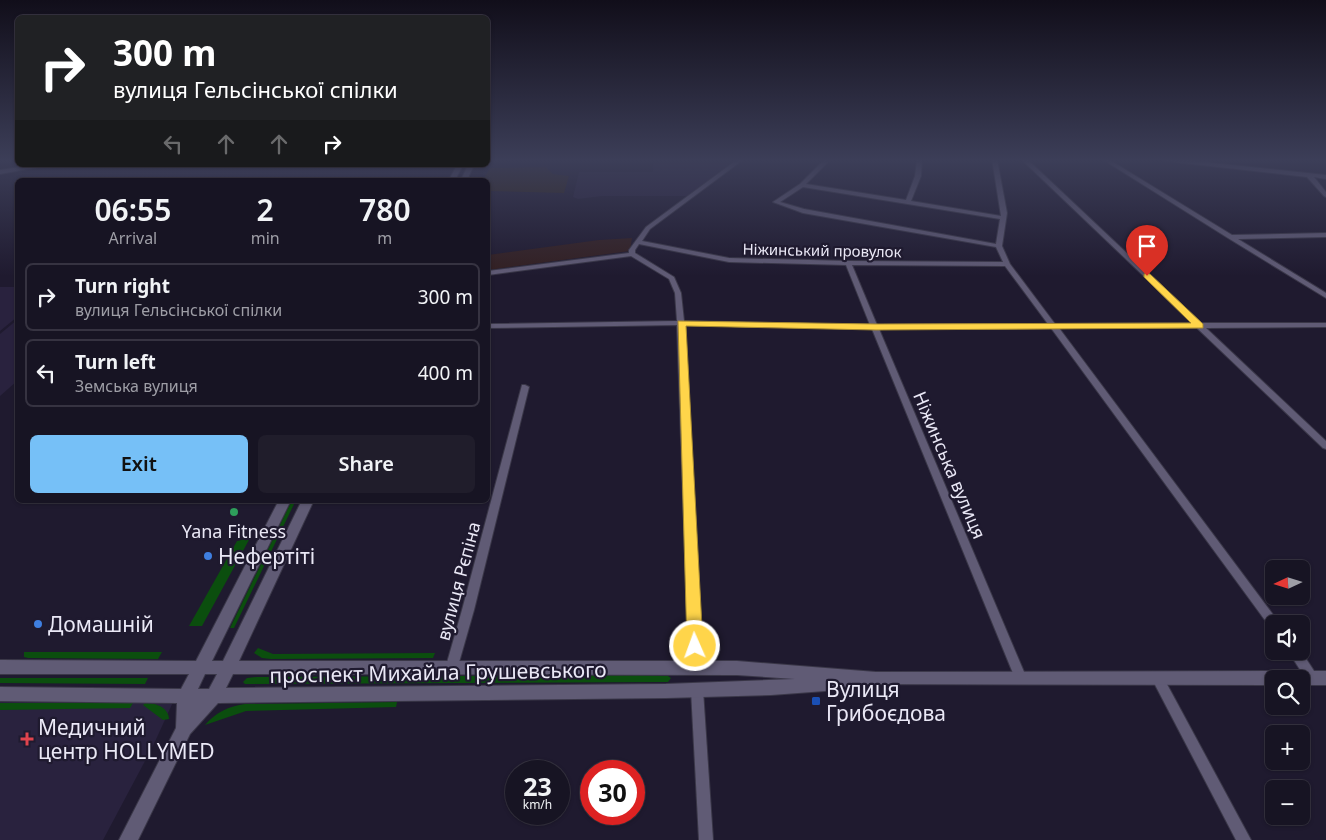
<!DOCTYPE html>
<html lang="en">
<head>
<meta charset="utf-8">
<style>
	:root { --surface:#171423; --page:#201d2b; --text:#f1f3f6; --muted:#9e9ea6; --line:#363341; --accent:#76c0f7 }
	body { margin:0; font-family:"Noto Sans",sans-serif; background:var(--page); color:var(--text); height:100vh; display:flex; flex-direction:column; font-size:19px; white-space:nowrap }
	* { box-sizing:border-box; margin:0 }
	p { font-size:16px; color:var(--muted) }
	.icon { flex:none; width:28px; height:28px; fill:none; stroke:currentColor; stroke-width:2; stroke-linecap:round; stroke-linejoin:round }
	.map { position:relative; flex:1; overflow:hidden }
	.sheet { position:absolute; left:15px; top:178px; width:475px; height:325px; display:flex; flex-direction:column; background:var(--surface); border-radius:8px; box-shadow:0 1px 4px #0004,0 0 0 1px var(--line) }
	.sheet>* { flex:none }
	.hud { position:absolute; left:15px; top:15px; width:475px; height:152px; border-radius:8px; box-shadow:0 1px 4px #0004,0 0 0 1px var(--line); background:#202124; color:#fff; overflow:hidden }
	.needle { width:32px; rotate:266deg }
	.controls { position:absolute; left:1265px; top:560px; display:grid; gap:10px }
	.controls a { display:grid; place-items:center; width:45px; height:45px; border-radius:8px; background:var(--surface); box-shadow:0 1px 4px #0004,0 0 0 1px var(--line); font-size:25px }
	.speed { position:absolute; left:505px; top:760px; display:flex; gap:10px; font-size:25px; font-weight:700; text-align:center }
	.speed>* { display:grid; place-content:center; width:65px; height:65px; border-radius:50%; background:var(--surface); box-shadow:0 1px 4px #0004,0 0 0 1px var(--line); line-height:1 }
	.speed small { font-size:12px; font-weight:400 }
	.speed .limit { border:8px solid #d22; background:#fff; color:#111 }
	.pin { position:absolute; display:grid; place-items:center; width:42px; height:42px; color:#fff; margin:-51px -21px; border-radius:50% 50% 50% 0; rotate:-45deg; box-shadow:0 0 5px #0007 }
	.pin .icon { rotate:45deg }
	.me { position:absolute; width:55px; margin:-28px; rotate:358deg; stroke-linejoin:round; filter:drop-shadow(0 0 4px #0008) }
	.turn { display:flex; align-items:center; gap:18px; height:105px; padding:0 15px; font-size:22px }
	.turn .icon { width:65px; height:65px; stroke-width:2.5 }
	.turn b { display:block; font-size:35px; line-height:42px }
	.lanes { display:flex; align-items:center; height:48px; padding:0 15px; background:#0003; justify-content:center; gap:25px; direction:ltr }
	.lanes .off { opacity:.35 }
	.eta { display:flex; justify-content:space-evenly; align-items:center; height:85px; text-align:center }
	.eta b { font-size:30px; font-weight:600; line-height:35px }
	.button { display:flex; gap:10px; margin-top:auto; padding:10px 15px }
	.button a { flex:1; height:58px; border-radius:8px; background:var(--accent); color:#111; font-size:20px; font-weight:600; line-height:58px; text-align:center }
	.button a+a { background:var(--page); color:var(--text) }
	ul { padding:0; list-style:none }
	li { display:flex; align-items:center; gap:15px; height:68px; margin:0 10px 8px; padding:0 5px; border:2px solid var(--line); border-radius:8px }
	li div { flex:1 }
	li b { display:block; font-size:19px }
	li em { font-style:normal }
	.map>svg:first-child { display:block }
	.built { fill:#29223e }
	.industrial { fill:#321f21 }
	.medical { fill:#2f2315 }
	.green { fill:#0b4e0e }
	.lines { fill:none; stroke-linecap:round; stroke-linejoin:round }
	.street-casing { stroke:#3a3748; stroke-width:2 }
	.secondary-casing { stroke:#3a3748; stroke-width:2 }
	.street { fill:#605b75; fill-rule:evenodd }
	.secondary { fill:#605b75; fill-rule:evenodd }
	.route { fill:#ffd54a; stroke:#a68a30 }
	.leisure-dot { fill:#2e9e5b; stroke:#1f1a2f; stroke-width:2 }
	.shop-dot { fill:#3f7fe0; stroke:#1f1a2f; stroke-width:2 }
	.transit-dot { fill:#1a4fb4; stroke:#1f1a2f; stroke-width:2 }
	.health-dot { fill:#e0444e; stroke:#1f1a2f; stroke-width:2 }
	.labels { text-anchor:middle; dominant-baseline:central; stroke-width:4.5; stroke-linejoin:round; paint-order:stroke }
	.far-street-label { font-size:15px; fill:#eae8f6; stroke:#1f1a2f }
	.street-label { font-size:18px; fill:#eae8f6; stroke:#1f1a2f }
	.poi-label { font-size:18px; fill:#eae8f6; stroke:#1f1a2f }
	.near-poi-label { font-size:21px; fill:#eae8f6; stroke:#1f1a2f; text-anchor:start }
	.near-street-label { font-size:21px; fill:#eae8f6; stroke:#1f1a2f }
</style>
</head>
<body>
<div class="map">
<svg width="1326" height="840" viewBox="0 0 1326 840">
	<rect width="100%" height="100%" fill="#1f1a2f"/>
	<g class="built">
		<path d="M653,162H732L687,196H602L578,199L573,197L579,172H653Z"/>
		<path d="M0,287H18L17,317L0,331Z"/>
		<path d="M17,320V381L0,396V334Z"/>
		<path d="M0,700H174L153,746L103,840H0Z"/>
	</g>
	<path class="industrial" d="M632,238L630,251L488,270V255L599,240Z"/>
	<path class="medical" d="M546,167L553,174L569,176L564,193L488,191V180H483L490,168Z"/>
	<g class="green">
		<path d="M292,500H296L234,628H230Z"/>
		<path d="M250,538L202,626H189L237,541Z"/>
		<path d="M258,648L273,654L435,653L433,658L271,659L262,658L254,653Z"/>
		<path d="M24,652H162L158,659L28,658L24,657Z"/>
		<path d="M641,675L668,676L671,678L668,682H662L245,684L243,682L247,678L257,677Z"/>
		<path d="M0,678H148L145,684L0,683Z"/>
		<path d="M397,702L396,707L246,711L205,725C215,713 229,706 245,704Z"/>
		<path d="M133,703L130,708L0,710V703Z"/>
		<path d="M145,703C156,703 168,707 169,719L163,720L143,705Z"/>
	</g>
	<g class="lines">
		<defs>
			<g id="street">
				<path d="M738,159H744L650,229L642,241L729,258L848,261L1003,262L996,247L803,213L773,202L800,184L825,159H831L806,184L906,200L915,176L917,159H922L921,176L911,201L1001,216L992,159H997L1007,213L1002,246L1010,264L1055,324L1193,323L1021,159H1027L1201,323H1326V327L1206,328L1326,441V449L1323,448L1197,328H1059L1280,624H1274V629L1270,627L1051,328L879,329L1027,679L1025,683L1021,684L1017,683L872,329L685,325L701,669L699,673L695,674L691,673L689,669L677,325L488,328V324L677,321L675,293L669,279L631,256L488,275V271L629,253V250L646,227ZM803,187L1000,219L996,244L804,209L780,202ZM639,244L729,262L846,265L870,325L684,321L681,293L674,277L635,253V250ZM852,265L1005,266L1048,324L877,325Z"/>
				<path d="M1102,159H1108L1232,235L1326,233V237L1238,239L1326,293V298L1228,238Z"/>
				<path d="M1162,159H1176L1326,175V179L1314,177L1326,192V197L1324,196L1307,177L1165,161Z"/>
				<path d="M522,385H525L529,387L474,610L458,666L456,670L452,671L448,670L446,666L462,610Z"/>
				<path d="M1288,651H1301L1316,674L1318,678L1316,682L1312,683L1308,682Z"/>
				<path d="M1158,674L1162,675L1251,840H1236L1152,679L1154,675Z"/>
				<path d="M697,685L701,686L703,690L713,840H699L691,690L693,686Z"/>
			</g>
			<g id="secondary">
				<path d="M34,165H50L0,174V170Z"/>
				<path d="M457,165H463L455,180H449Z"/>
				<path d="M468,165H474L467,180H461Z"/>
				<path d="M279,500H291L212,661H223L302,500H314L239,661H737L876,672L1326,671V685H1301V679H1274V685L859,684L852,689L771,695L666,698L218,703L190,734L138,840H119L176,728L177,703L0,701V687L181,689L189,674H0V660L196,661ZM205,674H217L209,689H198ZM233,674L737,675L795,679L666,684L226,688Z"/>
			</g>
		</defs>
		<use href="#street" class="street-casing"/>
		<use href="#secondary" class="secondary-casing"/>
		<use href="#street" class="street"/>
		<use href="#secondary" class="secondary"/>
	</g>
	<linearGradient id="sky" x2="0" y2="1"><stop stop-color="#110e1a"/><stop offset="0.58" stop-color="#3c3e58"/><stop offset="1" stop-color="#3c3e58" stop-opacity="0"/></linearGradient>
	<rect width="1326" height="276" fill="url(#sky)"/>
	<path class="route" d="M1147,273L1150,274L1203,324V328L876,330L686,326L703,646L700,651L695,653L690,651L687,646L678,321L876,324L1191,323L1144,277V274Z"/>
	<circle class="leisure-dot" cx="234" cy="512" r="5"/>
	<g class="shop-dot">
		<circle cx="208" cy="556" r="5"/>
		<circle cx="38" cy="624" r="5"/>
	</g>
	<rect class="transit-dot" x="811" y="696" width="10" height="10" rx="2.5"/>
	<path class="health-dot" d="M24.5 731.5h5v5h5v5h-5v5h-5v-5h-5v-5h5z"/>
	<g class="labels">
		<g class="far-street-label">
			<text transform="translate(822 250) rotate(1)">Ніжинський провулок</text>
		</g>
		<g class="street-label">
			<text transform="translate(950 465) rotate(67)">Ніжинська вулиця</text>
			<text transform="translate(458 581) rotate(-75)">вулиця Рєпіна</text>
		</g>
		<g class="poi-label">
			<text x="234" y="531">Yana Fitness</text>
		</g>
		<g class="near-poi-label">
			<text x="218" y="556">Нефертіті</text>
			<text x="48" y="624">Домашній</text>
			<text x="826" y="689">Вулиця<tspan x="826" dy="24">Грибоєдова</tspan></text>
			<text x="38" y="727">Медичний<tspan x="38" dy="24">центр HOLLYMED</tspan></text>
		</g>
		<g class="near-street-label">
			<text transform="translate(438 672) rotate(-1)">проспект Михайла Грушевського</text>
		</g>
	</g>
</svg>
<div class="controls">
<a><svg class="needle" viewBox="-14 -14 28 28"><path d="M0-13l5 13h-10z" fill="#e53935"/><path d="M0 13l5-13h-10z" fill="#9e9ea6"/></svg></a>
<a><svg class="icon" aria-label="sound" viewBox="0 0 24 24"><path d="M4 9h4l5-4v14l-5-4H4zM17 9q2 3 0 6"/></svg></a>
<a><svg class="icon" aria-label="search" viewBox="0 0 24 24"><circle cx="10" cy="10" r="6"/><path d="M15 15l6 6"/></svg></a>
<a>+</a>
<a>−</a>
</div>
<div class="speed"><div>23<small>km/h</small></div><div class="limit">30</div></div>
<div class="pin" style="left:1147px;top:276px;background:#d93025"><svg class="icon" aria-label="arrive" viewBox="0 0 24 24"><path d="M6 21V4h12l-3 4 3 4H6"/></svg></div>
<svg class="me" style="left:695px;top:646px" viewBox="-20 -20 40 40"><circle r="17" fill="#ffd54a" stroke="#fff" stroke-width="3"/><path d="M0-11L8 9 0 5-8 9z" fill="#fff"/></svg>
<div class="hud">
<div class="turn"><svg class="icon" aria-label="right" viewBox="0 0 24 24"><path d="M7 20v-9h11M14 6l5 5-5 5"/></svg><div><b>300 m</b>вулиця Гельсінської спілки</div></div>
<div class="lanes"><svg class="icon off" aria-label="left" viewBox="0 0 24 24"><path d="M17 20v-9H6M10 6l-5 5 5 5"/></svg><svg class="icon off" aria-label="ahead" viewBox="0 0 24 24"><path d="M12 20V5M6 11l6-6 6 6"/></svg><svg class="icon off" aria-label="ahead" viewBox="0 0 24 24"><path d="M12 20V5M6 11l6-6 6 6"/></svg><svg class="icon" aria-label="right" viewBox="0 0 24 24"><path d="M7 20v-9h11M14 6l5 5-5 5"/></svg></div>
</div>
<section class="sheet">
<div class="eta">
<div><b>06:55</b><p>Arrival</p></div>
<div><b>2</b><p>min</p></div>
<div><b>780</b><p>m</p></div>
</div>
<ul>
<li><svg class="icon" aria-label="right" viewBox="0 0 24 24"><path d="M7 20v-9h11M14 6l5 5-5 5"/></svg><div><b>Turn right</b><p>вулиця Гельсінської спілки</p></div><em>300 m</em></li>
<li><svg class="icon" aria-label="left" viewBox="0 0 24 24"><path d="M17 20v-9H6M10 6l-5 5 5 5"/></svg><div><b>Turn left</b><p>Земська вулиця</p></div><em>400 m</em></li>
</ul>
<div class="button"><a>Exit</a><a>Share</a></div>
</section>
</div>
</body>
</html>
